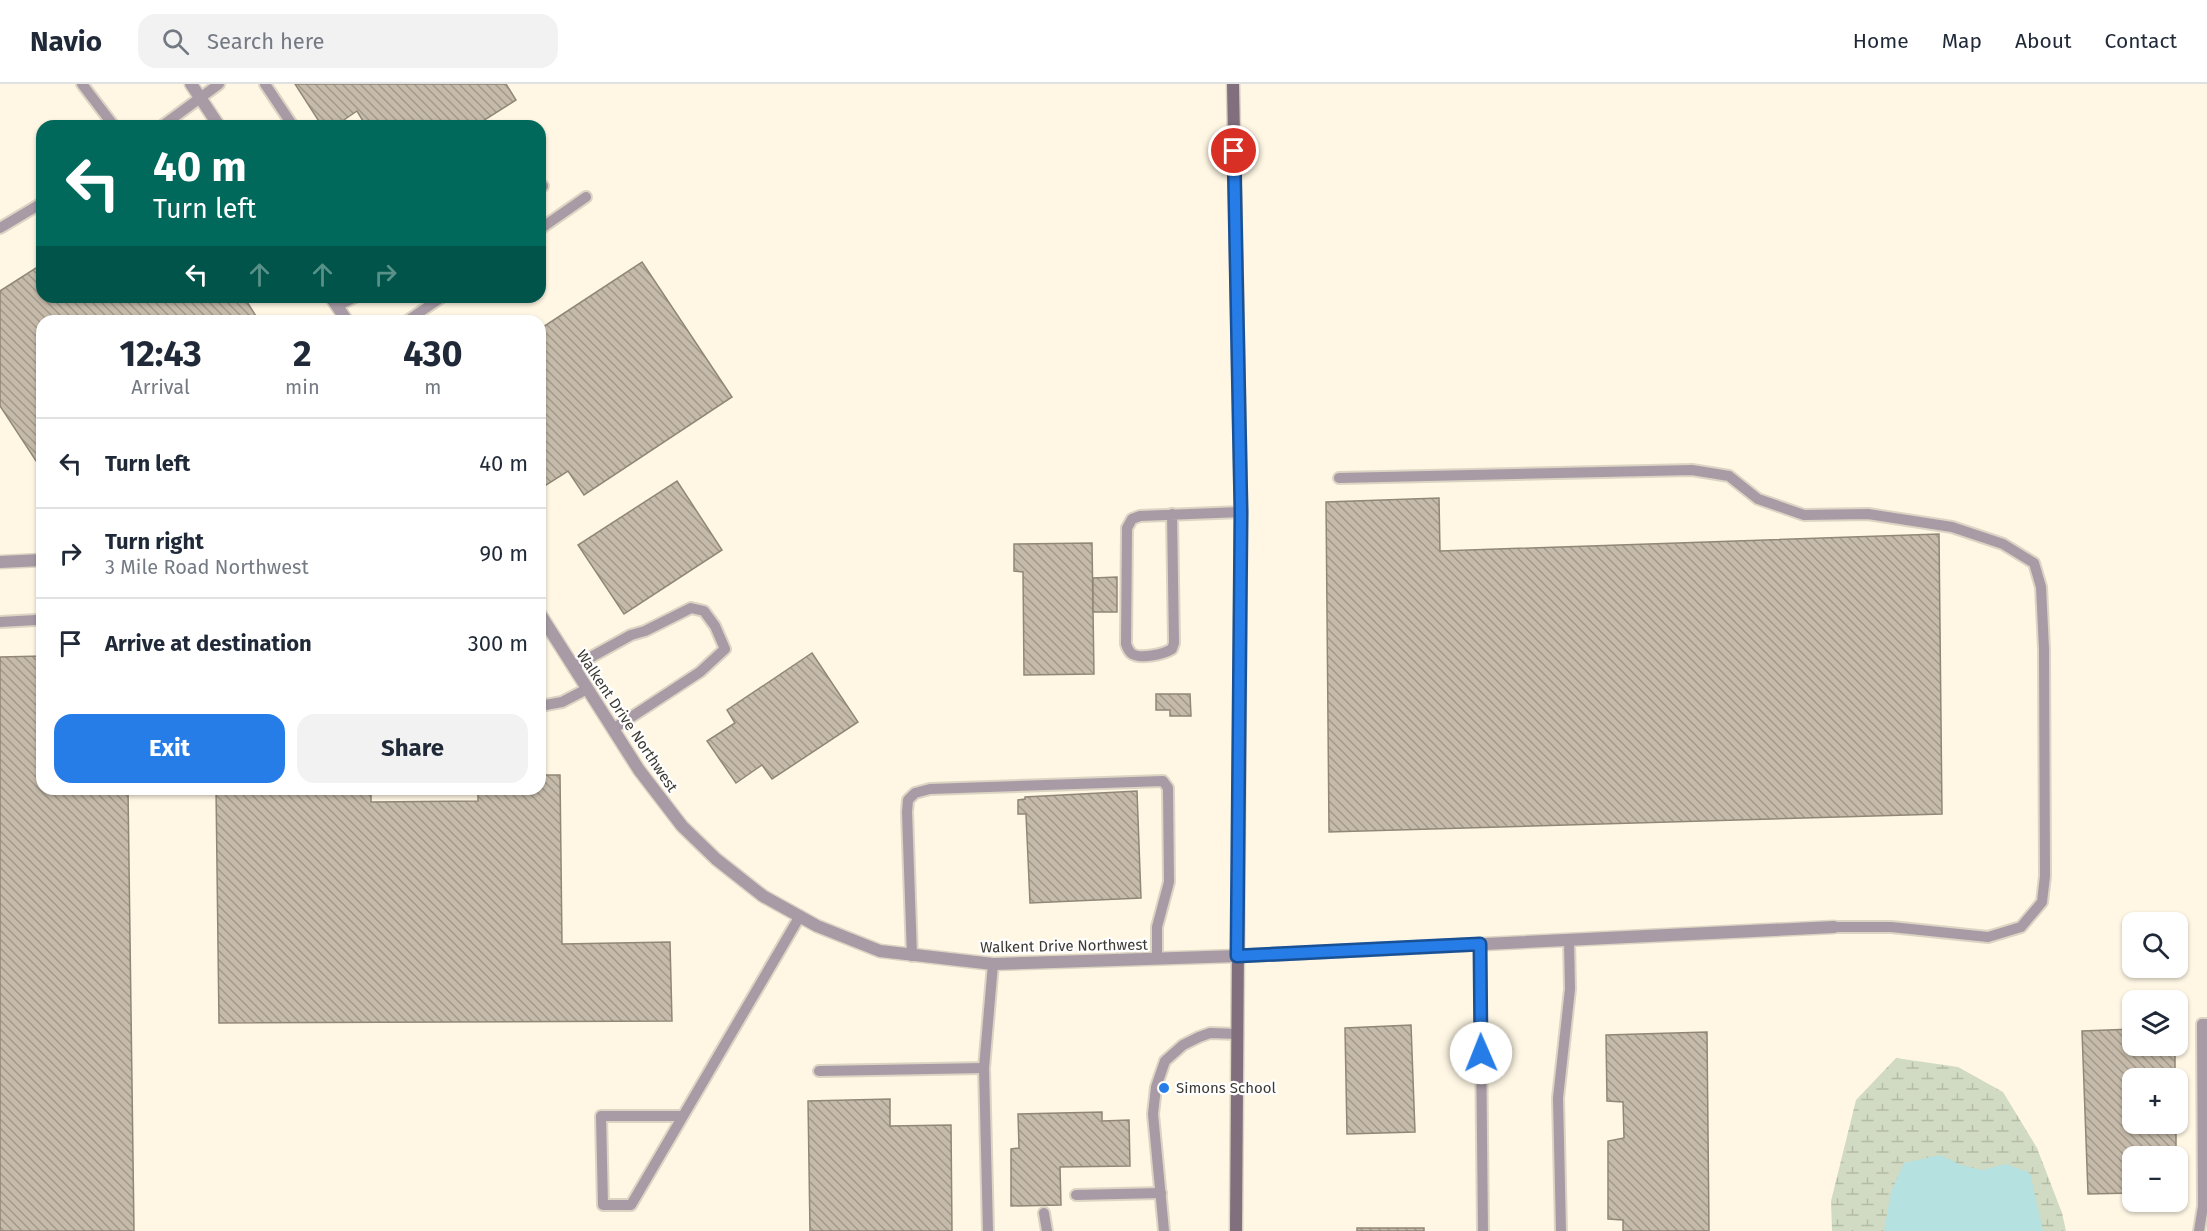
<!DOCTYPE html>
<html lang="en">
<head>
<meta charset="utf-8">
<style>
	:root { --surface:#fff; --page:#f2f2f3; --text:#1f2937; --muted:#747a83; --line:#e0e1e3; --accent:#267de7 }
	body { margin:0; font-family:"Fira Sans",sans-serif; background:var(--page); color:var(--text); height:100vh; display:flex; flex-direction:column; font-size:22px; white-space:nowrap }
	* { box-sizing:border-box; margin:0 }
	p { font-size:20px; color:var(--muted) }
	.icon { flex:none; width:33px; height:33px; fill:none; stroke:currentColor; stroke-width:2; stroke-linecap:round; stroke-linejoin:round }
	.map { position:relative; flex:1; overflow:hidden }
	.side { position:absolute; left:36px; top:231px; width:510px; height:480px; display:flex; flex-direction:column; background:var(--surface); border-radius:18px; box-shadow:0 2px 4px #0004 }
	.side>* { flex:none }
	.banner { position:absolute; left:36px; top:36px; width:510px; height:183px; border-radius:18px; box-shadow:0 2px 4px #0004; background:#00695c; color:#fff; overflow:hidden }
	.controls { position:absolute; left:2122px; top:828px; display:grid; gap:12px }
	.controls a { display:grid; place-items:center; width:66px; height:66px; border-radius:12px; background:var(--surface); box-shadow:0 2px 4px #0004; font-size:30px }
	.pin { position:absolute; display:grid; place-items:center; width:51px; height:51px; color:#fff; margin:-26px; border:3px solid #fff; border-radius:50%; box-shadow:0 2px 6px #0007 }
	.me { position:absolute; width:66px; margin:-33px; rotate:359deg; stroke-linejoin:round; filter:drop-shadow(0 0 4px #0008) }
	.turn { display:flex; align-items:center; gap:21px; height:126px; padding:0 18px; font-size:27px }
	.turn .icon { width:78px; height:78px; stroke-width:2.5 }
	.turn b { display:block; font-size:42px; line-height:51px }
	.lanes { display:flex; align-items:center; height:57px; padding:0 18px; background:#0003; justify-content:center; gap:30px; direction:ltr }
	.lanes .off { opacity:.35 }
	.eta { display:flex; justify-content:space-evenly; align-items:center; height:102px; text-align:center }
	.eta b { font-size:36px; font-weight:700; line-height:42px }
	.action { display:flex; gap:12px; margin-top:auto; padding:12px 18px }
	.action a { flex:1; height:69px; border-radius:18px; background:var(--accent); color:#fff; font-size:24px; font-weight:700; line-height:69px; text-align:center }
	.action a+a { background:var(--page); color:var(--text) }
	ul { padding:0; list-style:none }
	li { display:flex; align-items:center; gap:18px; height:90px; padding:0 18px; border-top:2px solid var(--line) }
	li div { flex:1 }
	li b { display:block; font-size:22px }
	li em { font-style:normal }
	header { display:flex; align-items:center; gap:36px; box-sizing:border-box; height:84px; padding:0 30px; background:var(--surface); border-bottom:2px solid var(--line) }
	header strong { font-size:28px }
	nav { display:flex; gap:33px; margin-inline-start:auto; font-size:21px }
	.search { width:420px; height:54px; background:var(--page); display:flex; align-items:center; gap:15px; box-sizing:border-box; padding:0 21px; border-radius:18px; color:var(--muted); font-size:22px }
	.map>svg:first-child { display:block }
	.wetland { fill:url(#wetland-marsh) }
	.water { fill:#b5e1e0 }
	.building { fill:url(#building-back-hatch); stroke:#918777; stroke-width:1.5 }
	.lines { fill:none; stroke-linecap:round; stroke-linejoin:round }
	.lane-casing { stroke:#dcd5c4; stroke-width:14 }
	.street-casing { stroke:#dcd5c4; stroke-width:15 }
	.secondary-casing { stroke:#dcd5c4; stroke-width:15 }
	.lane { stroke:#a89ba5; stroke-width:10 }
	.street { stroke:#a89ba5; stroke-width:12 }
	.secondary { stroke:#816f7d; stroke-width:12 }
	.route-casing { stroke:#195196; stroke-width:15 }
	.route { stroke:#267de7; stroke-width:10 }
	.poi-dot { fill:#267de7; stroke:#fff; stroke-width:2 }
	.labels { text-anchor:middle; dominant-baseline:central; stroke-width:4.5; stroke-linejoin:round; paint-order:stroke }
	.street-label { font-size:15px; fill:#3d3a33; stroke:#fff }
	.poi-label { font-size:15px; fill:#3d3a33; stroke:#fff; text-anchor:start }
</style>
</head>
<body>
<header>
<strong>Navio</strong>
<div class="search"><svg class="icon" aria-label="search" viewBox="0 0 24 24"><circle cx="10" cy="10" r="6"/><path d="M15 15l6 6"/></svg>Search here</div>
<nav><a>Home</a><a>Map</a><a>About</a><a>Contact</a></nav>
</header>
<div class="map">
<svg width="2207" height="1147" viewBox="0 0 2207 1147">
	<defs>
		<pattern id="wetland-marsh" width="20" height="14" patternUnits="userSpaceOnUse" patternTransform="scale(1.5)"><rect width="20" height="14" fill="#d1dac2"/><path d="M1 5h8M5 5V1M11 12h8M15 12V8" fill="none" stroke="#b4bca7"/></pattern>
		<pattern id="building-back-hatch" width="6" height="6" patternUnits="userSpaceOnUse" patternTransform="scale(1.5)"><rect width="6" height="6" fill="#c6bbaa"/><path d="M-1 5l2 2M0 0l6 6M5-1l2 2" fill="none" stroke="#a2998b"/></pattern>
	</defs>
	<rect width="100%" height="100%" fill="#fff7e4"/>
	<path class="wetland" d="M1896,974L1958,983L2003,1008L2037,1064L2062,1129L2066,1147H1832L1831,1117L1856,1016Z"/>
	<path class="water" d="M1940,1071L1961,1081L1982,1086L2006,1080L2030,1089L2043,1147H1884L1891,1108L1904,1079Z"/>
	<g class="building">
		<path d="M295,0H506L516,16L475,42H366L357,27L335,42H322Z"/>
		<path d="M642,178L732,313L584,411L568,387L540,405V245Z"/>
		<path d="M42,180V213H244L259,237H42V386L0,322V207Z"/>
		<path d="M677,397L722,466L624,530L578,461Z"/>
		<path d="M1439,414L1440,467L1939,450L1942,730L1329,748L1326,418Z"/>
		<path d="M1092,459L1094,590L1024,591L1023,488L1014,487V460Z"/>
		<path d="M1117,493V528H1093V494Z"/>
		<path d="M812,569L858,638L772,695L762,681L736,699L707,657L735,639L727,626Z"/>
		<path d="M42,572V705H128L134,1147H0V573Z"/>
		<path d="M1156,610H1190L1191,632H1170V626H1156Z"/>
		<path d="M540,691H560L562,860L670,858L672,937L219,939L216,705H371V718L478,717V705H540Z"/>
		<path d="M1137,707L1141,814L1030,819L1026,730H1018V716L1025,715V713Z"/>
		<path d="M1411,941L1415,1048L1347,1050L1345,944Z"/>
		<path d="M2133,945V962H2175V994H2133V1040H2176V1072H2133V1109L2088,1110L2082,947Z"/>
		<path d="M1707,948L1709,1147H1623V1136L1608,1135V1057L1624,1054L1623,1018L1607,1017L1606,951Z"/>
		<path d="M890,1015V1042L951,1041L952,1147H810L808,1017Z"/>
		<path d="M1102,1028V1037L1129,1036L1130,1082L1060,1083L1061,1121L1011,1122V1065L1019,1064L1018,1030Z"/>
		<rect x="1357" y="1144" width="67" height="3"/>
	</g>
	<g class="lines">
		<defs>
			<g id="lane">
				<path d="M82,0L114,42"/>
				<path d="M265,0L293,42"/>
				<path d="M162,42L219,0"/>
				<path d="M540,103L543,102"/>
				<path d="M0,144L42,119"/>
				<path d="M540,145L586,113"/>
				<path d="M337,222L355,213"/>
				<path d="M407,237L442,213"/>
				<path d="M1339,394L1692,386L1729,392L1758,415L1804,431L1868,430L1952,443L2003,460L2034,479L2041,503L2044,565L2045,792L2042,818L2021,843L1988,853L1891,843H1834"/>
				<path d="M1172,430L1174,559L1172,565C1164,570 1139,576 1131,569C1129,567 1127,563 1126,560L1127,444L1132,435L1140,432L1241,428"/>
				<path d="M0,538L36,536"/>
				<path d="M573,583L631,551L645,547L691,524L704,527L715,542L725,565L700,588L613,645"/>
				<path d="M540,622L562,618L587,605"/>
				<path d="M1480,860L1483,1147"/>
				<path d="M912,872L907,728L908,716L915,709L930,705L1163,697L1168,704L1169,798L1157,843V875"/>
				<path d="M819,987L984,984"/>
				<path d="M683,1032H601L603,1121H631L800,832"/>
				<path d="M1076,1111L1161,1109"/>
				<path d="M1044,1129L1047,1147"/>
				<path d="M988,1147L984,984L993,880"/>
				<path d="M1164,1147L1153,1030L1156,1003L1165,977L1183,961L1199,953L1210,949L1238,950"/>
				<path d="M1561,1147L1558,1014L1570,905L1569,856"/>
				<path d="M2199,1147L2203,1122L2202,940H2207"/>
			</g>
			<g id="street">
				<path d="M191,0L219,42"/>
				<path d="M331,213L347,237"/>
				<path d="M0,478L42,476"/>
				<path d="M540,530L639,686L682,742L716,775L763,812L817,842L880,867L993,880L1237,872L1834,843"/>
			</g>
			<path id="secondary" d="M1233,0L1241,428L1236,1147"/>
		</defs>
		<use href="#lane" class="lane-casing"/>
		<use href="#street" class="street-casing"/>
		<use href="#secondary" class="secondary-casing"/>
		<use href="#lane" class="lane"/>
		<use href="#street" class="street"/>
		<use href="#secondary" class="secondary"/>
	</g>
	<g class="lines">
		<defs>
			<path id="route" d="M1234,67L1241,428L1237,872L1480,860L1481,969"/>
		</defs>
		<use href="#route" class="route-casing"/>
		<use href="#route" class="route"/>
	</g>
	<circle class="poi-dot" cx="1164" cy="1004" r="6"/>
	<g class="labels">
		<g class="street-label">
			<text transform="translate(627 637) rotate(56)">Walkent Drive Northwest</text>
			<text transform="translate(1064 862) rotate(-1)">Walkent Drive Northwest</text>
		</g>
		<g class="poi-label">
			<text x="1176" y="1004">Simons School</text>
		</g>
	</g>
</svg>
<div class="controls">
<a><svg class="icon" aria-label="search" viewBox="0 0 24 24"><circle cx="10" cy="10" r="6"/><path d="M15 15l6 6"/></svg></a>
<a><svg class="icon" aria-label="layers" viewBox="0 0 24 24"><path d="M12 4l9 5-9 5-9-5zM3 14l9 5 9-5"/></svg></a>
<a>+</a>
<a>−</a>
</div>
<div class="pin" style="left:1234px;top:67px;background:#d93025"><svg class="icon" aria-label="arrive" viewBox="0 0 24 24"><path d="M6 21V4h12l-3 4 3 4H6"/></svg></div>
<svg class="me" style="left:1481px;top:969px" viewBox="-20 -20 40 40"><circle r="19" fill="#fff"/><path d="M0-13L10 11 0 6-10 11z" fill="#267de7"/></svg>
<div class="banner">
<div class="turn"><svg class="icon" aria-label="left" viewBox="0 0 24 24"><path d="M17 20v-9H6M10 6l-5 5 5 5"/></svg><div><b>40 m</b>Turn left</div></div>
<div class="lanes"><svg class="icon" aria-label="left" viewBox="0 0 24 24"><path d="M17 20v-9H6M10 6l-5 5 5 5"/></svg><svg class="icon off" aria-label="ahead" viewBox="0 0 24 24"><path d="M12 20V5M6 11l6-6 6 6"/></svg><svg class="icon off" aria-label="ahead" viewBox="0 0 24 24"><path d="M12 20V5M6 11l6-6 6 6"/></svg><svg class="icon off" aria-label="right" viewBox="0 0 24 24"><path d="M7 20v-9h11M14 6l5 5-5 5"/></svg></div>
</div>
<section class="side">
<div class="eta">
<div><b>12:43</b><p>Arrival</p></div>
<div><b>2</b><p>min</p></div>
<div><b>430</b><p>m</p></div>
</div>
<ul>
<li><svg class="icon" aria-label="left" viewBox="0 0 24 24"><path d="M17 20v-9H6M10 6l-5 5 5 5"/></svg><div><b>Turn left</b></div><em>40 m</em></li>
<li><svg class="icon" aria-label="right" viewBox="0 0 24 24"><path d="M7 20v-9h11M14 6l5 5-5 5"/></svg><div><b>Turn right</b><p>3 Mile Road Northwest</p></div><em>90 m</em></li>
<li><svg class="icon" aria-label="arrive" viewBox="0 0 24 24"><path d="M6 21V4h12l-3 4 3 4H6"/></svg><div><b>Arrive at destination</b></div><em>300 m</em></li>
</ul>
<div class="action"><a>Exit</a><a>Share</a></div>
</section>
</div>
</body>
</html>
